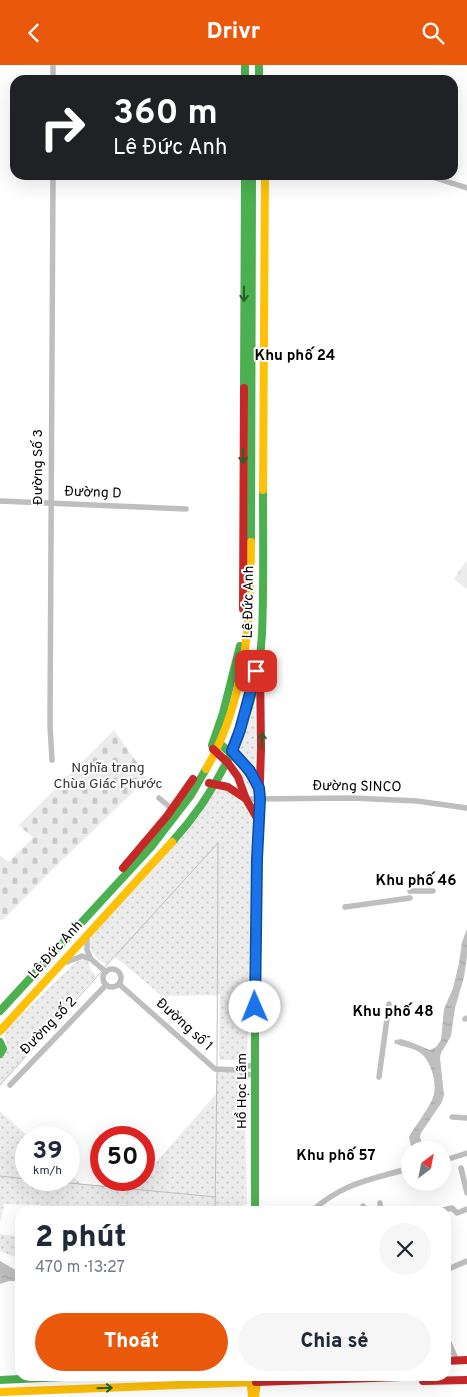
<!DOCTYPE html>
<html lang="vi">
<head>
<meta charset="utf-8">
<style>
	:root { --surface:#fff; --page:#f6f6f7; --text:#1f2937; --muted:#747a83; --accent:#ea580c }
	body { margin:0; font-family:Overpass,sans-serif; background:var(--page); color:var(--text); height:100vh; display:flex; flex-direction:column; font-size:19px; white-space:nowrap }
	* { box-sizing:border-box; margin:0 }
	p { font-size:16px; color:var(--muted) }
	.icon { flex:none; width:28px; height:28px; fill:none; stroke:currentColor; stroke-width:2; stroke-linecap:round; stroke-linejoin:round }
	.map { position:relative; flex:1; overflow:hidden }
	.sheet { position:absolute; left:15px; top:1141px; width:436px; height:175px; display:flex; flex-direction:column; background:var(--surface); border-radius:15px; box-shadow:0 5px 20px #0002 }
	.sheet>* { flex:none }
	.hud { position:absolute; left:10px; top:10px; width:448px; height:105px; border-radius:15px; box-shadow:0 5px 20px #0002; background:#202124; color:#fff; overflow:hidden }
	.needle { width:32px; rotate:32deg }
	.buttons { position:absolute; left:401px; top:1076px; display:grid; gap:10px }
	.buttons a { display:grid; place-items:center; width:50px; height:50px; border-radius:50%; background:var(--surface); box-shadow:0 5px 20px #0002; font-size:25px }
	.speed { position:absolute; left:15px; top:1061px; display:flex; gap:10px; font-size:25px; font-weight:700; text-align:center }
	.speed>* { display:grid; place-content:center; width:65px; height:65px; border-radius:50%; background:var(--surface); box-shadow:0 5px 20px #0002; line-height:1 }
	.speed small { font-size:12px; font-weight:400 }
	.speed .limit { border:8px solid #d22; background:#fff; color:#111 }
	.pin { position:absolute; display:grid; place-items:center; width:42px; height:42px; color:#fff; margin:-21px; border-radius:10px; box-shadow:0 2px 8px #0006 }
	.me { position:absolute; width:55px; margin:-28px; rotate:359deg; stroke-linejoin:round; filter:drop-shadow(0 0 4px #0008) }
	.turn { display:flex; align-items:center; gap:18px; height:105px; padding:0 20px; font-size:22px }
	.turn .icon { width:65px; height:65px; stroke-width:2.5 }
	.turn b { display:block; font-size:35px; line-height:42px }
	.round { display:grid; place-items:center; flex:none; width:52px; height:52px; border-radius:26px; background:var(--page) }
	.overview { display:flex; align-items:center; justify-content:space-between; height:85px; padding:0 20px }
	h1 { font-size:30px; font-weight:800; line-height:38px }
	.button { display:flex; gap:10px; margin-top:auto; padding:10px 20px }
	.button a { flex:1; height:58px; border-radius:30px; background:var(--accent); color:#fff; font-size:20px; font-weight:800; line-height:58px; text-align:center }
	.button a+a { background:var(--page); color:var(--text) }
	header { display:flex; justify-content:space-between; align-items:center; height:65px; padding:0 20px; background:var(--accent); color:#fff; font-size:22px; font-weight:800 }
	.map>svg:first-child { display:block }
	.grass { fill:url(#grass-dots) }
	.cemetery { fill:url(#cemetery-stones) }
	.park { fill:url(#park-tufts) }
	.water { fill:url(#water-ripples) }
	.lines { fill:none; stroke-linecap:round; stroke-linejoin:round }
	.stream { stroke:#bfbfbf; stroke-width:1 }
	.street { stroke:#bebebe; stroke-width:5.5 }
	.fast { stroke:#4caf50; stroke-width:8 }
	.slow { stroke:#ffc107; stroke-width:8 }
	.jam { stroke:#c62828; stroke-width:8 }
	.oneway { stroke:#2a602c }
	.route-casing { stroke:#114b97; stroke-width:12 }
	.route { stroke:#1a73e8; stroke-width:9 }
	.labels { text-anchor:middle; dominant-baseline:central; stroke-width:4; stroke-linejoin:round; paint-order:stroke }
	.street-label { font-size:14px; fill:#000; stroke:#fff }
	.park-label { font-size:14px; fill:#333; stroke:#fff }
	.neighbourhood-label { font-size:15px; font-weight:bold; fill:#000; stroke:#fff }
</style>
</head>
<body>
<header><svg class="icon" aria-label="back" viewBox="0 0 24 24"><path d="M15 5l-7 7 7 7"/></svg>Drivr<svg class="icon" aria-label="search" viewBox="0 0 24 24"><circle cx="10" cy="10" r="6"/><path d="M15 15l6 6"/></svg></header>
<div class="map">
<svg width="467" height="1332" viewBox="0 0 467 1332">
	<defs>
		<pattern id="grass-dots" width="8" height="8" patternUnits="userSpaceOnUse" patternTransform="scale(1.25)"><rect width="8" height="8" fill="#ececec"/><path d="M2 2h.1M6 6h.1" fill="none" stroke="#c9c9c9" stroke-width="1.8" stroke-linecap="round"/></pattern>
		<pattern id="cemetery-stones" width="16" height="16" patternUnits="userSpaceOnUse" patternTransform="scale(1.25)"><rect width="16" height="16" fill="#ececec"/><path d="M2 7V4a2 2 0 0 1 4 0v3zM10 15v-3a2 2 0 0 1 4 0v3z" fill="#c9c9c9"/></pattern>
		<pattern id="park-tufts" width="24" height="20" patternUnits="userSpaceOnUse" patternTransform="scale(1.25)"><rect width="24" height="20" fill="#ececec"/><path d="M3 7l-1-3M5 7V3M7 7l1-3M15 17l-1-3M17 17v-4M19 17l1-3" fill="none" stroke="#c9c9c9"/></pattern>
		<pattern id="water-ripples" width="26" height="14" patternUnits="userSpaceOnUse" patternTransform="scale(1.25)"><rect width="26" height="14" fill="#bfbfbf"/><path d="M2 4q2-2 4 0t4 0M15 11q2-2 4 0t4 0" fill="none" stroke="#a2a2a2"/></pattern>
	</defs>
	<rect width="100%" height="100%" fill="#fff"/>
	<g class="grass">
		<path d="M255,631L256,679L255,709L234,685Z"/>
		<path d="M233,693L253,717V728L250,729L247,720L231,696Z"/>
		<path d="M218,724C234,725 247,742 252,756L247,995H219L220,930L162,931L114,891L107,899C98,897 92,888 89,880L93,870Z"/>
		<path d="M80,893L88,894L90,904L96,911L0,1020V992L4,990L7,978L4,971L6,964Z"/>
		<path d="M220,1006H239L244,1011L247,1139L228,1146H40L41,1140L4,1139L0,1158V1046L29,1072H26V1115H69V1108L81,1119L133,1124L141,1115H144V1111L216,1029V1009Z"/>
		<path d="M0,1169L20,1172V1194L0,1186Z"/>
	</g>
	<path class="cemetery" d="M114,665L142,705L147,714L52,805L2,856L0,854V790L8,797L33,773L19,760Z"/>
	<path class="park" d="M467,495V524L454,514Z"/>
	<g class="water">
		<path d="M467,864V891L464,912L455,943L451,971L441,988L440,993L444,1030L442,1037L421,1068L420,1072L424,1085H412L409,1072C415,1061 430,1042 433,1032C438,1020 431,994 419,987C411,982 402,982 394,978L395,975L401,974L411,977L430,985L436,982L441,975L444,944L453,923L459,898L462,877Z"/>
		<path d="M0,1196L19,1207V1216H9L0,1219Z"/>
	</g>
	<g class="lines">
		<g class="stream">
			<path d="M104,903L218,778"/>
			<path d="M217,1002L218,778"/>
			<path d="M0,1020L102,906"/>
			<path d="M0,1111L26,1114"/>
			<path d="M38,1115L216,1132"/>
			<path d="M215,1146L217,1006"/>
		</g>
		<g class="street">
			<path d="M53,15V0"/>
			<path d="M426,110L467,123"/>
			<path d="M0,436L186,444"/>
			<path d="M52,695L50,660L53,110"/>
			<path d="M159,733L172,744"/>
			<path d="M246,734L352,733L417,736L467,743"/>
			<path d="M410,826H433"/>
			<path d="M345,842L410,833"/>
			<path d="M87,872V885L91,894"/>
			<path d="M67,897L82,891L91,894L106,907"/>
			<circle cx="112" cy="913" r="9"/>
			<path d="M119,919L215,1004L239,1005L244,1009L254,1010"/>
			<path d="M465,954L467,953"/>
			<path d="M239,1005L254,999"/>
			<path d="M379,1012L389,939"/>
			<path d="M10,1020L106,920"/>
			<path d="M452,1052L467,1053"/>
			<path d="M442,1096L467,1088"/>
			<path d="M461,1103L467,1128"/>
			<path d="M380,1138L381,1146"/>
			<path d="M312,1146C344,1117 371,1115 410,1103"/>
			<path d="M363,1146V1141"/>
			<path d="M439,1146L452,1143L457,1148L467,1144"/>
			<path d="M446,1205L467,1196"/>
			<path d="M446,1271L457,1296"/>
		</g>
		<g class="fast">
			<path d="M245,0V15"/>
			<path d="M259,0V15"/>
			<path d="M244,323L245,110"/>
			<path d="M251,477L252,110"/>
			<path d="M216,675L240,697L259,723"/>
			<path d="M212,680L223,648L240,581"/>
			<path d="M172,777C222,722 258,645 262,569C264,521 263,473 263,425"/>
			<path d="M0,946L151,782L191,730L206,704"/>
			<path d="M0,977L3,984L0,989"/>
			<path d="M255,1146V872"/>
			<path d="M0,1315L84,1311"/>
		</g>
		<g class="slow">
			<path d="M263,425L265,110"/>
			<path d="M206,704C246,636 251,554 251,477"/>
			<path d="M0,966L172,777"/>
			<path d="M250,1311L252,1332"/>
			<path d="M0,1327L256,1317"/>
			<path d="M255,1332L258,1311"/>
		</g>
		<g class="jam">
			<path d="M243,544L244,323"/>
			<path d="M213,684L228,698L238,712L246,734L258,755"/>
			<path d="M209,718L228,722L246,734"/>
			<path d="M123,803L167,751L193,714"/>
			<path d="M255,872L261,684L260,600"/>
			<path d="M446,1296L467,1295"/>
			<path d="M423,1316L467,1315"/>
			<path d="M256,1317L431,1311"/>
		</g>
	</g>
	<defs><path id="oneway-shaft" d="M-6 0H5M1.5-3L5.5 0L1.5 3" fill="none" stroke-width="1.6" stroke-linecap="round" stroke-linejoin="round" transform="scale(1.25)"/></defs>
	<g class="oneway">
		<use href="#oneway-shaft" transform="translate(244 229) rotate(90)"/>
		<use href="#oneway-shaft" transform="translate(243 391) rotate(90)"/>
		<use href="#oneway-shaft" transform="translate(262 675) rotate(-88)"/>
		<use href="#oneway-shaft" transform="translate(105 1323) rotate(-2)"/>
	</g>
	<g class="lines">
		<defs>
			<path id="route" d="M255,942L257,794L260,734L259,723L250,706L232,686L240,665L256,606"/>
		</defs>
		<use href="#route" class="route-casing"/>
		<use href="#route" class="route"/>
	</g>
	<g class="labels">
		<g class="street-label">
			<text transform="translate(38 402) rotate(-90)">Đường Số 3</text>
			<text transform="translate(93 428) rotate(2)">Đường D</text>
			<text transform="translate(249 537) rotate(-89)">Lê Đức Anh</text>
			<text transform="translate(357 722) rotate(1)">Đường SINCO</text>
			<text transform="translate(56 885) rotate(-48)">Lê Đức Anh</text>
			<text transform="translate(184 960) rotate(42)">Đường số 1</text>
			<text transform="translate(49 961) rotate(-46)">Đường số 2</text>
			<text transform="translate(242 1026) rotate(-90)">Hồ Học Lãm</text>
		</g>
		<g class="park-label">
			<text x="108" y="703">Nghĩa trang<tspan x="108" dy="16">Chùa Giác Phước</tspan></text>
		</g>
		<g class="neighbourhood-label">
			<text x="295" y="291">Khu phố 24</text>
			<text x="416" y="816">Khu phố 46</text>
			<text x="393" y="947">Khu phố 48</text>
			<text x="336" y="1091">Khu phố 57</text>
		</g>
	</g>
</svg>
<div class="buttons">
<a><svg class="needle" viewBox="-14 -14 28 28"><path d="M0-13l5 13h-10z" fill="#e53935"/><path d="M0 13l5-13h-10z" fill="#747a83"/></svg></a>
</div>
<div class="speed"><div>39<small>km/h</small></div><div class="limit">50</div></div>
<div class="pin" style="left:256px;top:606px;background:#d93025"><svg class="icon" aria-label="arrive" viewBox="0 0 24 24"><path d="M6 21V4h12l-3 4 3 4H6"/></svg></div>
<svg class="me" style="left:255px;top:942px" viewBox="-20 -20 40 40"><circle r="19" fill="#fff"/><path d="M0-13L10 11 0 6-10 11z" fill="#1a73e8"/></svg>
<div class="hud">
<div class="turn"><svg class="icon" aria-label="right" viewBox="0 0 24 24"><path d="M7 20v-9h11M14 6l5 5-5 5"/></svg><div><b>360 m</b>Lê Đức Anh</div></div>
</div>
<section class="sheet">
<div class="overview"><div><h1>2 phút</h1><p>470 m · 13:27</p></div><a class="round"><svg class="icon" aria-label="close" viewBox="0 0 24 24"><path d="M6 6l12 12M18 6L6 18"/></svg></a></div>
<div class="button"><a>Thoát</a><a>Chia sẻ</a></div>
</section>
</div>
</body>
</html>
